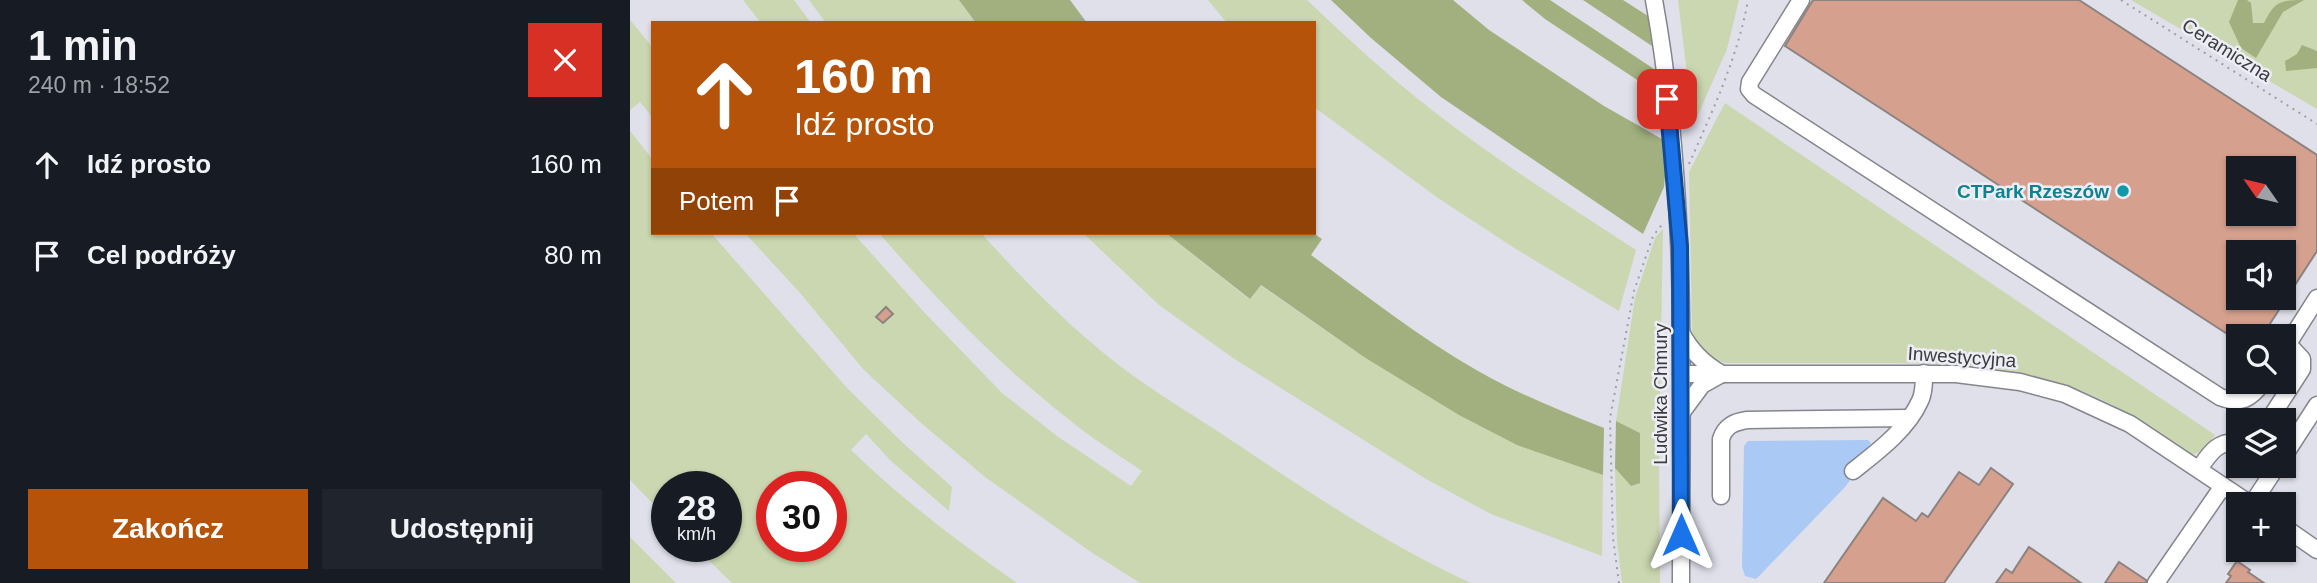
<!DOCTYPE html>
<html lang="pl">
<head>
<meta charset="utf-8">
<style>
	:root { --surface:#171b24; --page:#20242c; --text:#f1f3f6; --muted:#9ea1a6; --accent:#b45309 }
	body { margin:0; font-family:Arial,sans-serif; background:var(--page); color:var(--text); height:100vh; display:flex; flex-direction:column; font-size:26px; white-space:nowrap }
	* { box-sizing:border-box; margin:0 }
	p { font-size:23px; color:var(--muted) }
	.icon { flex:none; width:38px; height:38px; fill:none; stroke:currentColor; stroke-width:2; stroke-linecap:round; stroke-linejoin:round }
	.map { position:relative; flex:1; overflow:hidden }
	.drawer { display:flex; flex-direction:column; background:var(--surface); width:630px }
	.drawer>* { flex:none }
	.hud { position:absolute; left:21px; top:21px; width:665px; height:214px; border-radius:0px; box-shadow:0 2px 5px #0004; background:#b45309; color:#fff; overflow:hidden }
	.needle { width:46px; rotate:304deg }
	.fabs { position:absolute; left:1596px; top:156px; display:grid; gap:14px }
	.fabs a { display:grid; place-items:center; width:70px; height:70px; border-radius:0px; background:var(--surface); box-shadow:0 2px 5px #0004; font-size:35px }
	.speed { position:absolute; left:21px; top:471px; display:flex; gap:14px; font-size:35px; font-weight:700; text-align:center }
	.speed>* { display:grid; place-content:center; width:91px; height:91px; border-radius:50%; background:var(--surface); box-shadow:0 2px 5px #0004; line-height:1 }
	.speed small { font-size:18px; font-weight:400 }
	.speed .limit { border:10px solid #d22; background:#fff; color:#111 }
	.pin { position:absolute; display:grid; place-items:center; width:60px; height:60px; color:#fff; margin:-30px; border-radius:14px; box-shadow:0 4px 10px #0006 }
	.me { position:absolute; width:77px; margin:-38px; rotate:0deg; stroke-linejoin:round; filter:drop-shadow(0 0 5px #0008) }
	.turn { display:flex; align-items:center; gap:24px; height:147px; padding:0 28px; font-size:32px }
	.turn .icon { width:91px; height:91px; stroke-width:2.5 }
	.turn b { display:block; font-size:49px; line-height:60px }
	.then { display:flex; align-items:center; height:66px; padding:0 28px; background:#0003; gap:14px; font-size:26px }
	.round { display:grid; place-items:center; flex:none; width:74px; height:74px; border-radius:0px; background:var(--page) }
	.overview { display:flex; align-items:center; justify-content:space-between; height:119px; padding:0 28px }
	h1 { font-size:42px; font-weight:800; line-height:52px }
	.action { display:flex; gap:14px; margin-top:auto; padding:14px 28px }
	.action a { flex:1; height:80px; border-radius:0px; background:var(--accent); color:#fff; font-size:28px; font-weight:800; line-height:80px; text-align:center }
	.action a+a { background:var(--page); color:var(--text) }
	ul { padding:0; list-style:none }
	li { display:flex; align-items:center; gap:21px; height:91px; padding:0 28px }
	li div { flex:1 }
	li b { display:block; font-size:26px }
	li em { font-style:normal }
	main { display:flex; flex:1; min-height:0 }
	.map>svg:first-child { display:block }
	.green { fill:#cbd7b0; fill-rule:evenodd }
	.forest { fill:#a1b07e }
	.water { fill:#aac9f4 }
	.building { fill:#d6a08e; stroke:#8c8380; stroke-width:2; fill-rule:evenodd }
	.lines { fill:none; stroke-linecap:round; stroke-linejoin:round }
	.minor-casing { stroke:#84858d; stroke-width:19 }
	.path { stroke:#9e9fa6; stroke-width:2; stroke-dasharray:2 5; stroke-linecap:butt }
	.minor { stroke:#fff; stroke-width:16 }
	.route-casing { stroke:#114b97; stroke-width:18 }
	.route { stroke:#1a73e8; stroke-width:12 }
	.culture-dot { fill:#0f9aa8; stroke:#ededf6; stroke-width:2.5 }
	.labels { text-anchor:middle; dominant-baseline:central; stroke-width:5; stroke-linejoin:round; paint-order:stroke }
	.street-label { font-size:19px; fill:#3b3b3f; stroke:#ededf6 }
	.culture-label { font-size:19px; font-weight:bold; fill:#0d838f; stroke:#ededf6; text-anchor:end }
</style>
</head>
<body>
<main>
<section class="drawer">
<div class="overview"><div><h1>1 min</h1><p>240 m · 18:52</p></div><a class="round" style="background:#d93025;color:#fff"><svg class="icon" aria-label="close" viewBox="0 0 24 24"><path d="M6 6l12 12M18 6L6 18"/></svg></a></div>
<ul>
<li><svg class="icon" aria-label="ahead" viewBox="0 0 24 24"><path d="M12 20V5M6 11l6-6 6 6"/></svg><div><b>Idź prosto</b></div><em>160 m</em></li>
<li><svg class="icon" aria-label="arrive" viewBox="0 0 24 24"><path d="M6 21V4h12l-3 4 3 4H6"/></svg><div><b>Cel podróży</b></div><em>80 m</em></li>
</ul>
<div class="action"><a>Zakończ</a><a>Udostępnij</a></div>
</section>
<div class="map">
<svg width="1687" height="583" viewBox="0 0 1687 583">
	<rect width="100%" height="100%" fill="#dfe0e9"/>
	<g class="green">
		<path d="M113,0H164L181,23H131Z"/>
		<path d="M179,0H329L346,23H196Z"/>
		<path d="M578,0H677C717,38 758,76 802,110C867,161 937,205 1006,250L989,311L886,249L808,198L684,107V23H597Z"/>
		<path d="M1048,0H1109L1097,49L1067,117L1062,114Z"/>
		<path d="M1501,0H1687V109Z"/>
		<path d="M0,20L23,48V118L10,102L0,110Z"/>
		<path d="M1095,103L1585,435L1575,450L1562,455C1519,426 1477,397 1426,382C1366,364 1304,363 1241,363C1193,363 1145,363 1096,363C1078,358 1067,349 1062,331L1059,172Z"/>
		<path d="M0,131L23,160V233H81L217,388L273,443L322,487L319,511L261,461L236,434L221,450C273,500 328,542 387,583H102L64,546H96V486H37V518L0,480ZM201,486V546H142V486Z"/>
		<path d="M1033,229L1029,454L1030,583H992L987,541L985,468L1001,486L1010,433L986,421L1005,298L1025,238Z"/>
		<path d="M115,233H223L292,310L372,393L427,436L501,486L512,471C487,454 460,437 437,418C367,363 307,300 249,233H351C397,284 446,334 502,375C537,400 576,423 613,448C686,497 760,546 841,583H510L461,552L355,477L290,422L233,369L171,294Z"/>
		<path d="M453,233H536L619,299L630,285L734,357L930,460L973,475L972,556L861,514L796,479L603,358L529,305Z"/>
		<path d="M0,537L46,583H0Z"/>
	</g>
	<g class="forest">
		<path d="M329,0H440L457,23H346Z"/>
		<path d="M701,0H823L859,30L974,106L1032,139L1036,165L1034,187L1013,234L811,97L741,38Z"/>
		<path d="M892,0H920L1024,69L1027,93L915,19Z"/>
		<path d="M953,0H993L1018,16L1022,46Z"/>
		<path d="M1608,0H1617L1621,3L1623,23H1634C1645,1 1650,0 1674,0L1653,12L1626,58L1611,48L1599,22Z"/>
		<path d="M1672,45L1687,51V68L1656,71L1655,61L1667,54Z"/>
		<path d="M536,233H683L692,239L681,255C735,295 789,337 848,371C888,394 931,411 974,428L973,475L887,445L829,415L734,357L631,285L620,299Z"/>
		<path d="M986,421L1010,433V483L1001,486L985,468Z"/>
	</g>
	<path class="water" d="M1238,440L1241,443L1219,469L1224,475L1215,487L1131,574L1126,579L1115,576L1112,567L1114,446L1118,441Z"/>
	<g class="building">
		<path d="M1183,0H1449L1687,155V251L1632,336H1608V341L1155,46ZM1608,168H1654V214H1608ZM1608,252H1654V298H1608Z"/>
		<path d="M256,307L263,314L253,323L246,317Z"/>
		<path d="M1361,468L1383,484L1314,583H1194L1253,498L1286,521L1292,513L1298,517L1329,472L1349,485Z"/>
		<path d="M1399,547L1451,583H1366L1376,569L1382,573Z"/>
		<path d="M1607,561L1620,570L1618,572L1634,583H1596L1601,576L1598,574Z"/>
		<path d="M1489,562L1516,580V583H1475Z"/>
	</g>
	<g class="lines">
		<defs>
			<g id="minor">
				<path d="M1024,0C1059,192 1051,389 1051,583"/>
				<path d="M1171,0L1120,82L1119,89L1124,95L1590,397C1611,405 1621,399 1633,382"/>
				<path d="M1051,332C1060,350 1074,364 1092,374"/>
				<path d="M1654,350L1687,298"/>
				<path d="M1051,374H1326L1390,382L1435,394L1500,424L1620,504"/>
				<path d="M1052,412L1072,385L1090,375"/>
				<path d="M1639,420L1672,369V359L1658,344"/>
				<path d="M1654,456L1687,405"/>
				<path d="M1569,469C1580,453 1587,441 1608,442"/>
				<path d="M1223,471C1247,452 1277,430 1290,401C1294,393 1294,383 1294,373"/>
				<path d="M1091,496V439C1095,426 1104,422 1117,420L1279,418"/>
				<path d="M1622,504L1647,466"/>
				<path d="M1654,527L1687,550"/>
				<path d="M1526,583L1593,486"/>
			</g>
		</defs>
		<use href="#minor" class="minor-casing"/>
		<g class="path">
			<path d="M1491,0L1687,124"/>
			<path d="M1059,164C1082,112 1108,57 1118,0"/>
			<path d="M989,583L983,538L980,418L1004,291L1023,236L1034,222"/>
		</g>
		<use href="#minor" class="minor"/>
	</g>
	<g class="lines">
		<defs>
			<path id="route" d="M1037,99L1050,247L1051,535"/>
		</defs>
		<use href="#route" class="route-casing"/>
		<use href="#route" class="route"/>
	</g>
	<circle class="culture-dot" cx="1493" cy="191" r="7"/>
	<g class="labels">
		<g class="street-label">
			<text transform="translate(1597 50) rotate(32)">Ceramiczna</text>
			<text transform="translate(1332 357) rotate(4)">Inwestycyjna</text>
			<text transform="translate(1030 394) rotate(-90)">Ludwika Chmury</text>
		</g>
		<g class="culture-label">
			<text x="1479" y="191">CTPark Rzeszów</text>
		</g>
	</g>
</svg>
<div class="fabs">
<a><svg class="needle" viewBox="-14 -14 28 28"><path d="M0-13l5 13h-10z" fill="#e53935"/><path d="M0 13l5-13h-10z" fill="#9ea1a6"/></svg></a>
<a><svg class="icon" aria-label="sound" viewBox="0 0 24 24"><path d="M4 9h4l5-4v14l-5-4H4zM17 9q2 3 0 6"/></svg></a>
<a><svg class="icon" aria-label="search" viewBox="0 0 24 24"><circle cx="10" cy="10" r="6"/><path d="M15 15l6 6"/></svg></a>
<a><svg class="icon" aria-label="layers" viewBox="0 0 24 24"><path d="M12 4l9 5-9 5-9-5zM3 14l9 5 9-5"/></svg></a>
<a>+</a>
</div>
<div class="speed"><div>28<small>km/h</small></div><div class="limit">30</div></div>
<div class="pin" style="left:1037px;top:99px;background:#d93025"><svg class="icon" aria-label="arrive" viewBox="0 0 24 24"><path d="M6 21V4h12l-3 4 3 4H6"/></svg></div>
<svg class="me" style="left:1051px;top:535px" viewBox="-20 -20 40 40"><path d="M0-17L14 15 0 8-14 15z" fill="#1a73e8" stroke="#fff" stroke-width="4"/></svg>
<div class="hud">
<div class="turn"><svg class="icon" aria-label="ahead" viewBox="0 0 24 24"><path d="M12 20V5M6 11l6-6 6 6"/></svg><div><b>160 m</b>Idź prosto</div></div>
<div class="then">Potem<svg class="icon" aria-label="arrive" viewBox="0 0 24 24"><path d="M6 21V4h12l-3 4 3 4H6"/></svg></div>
</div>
</div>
</main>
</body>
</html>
